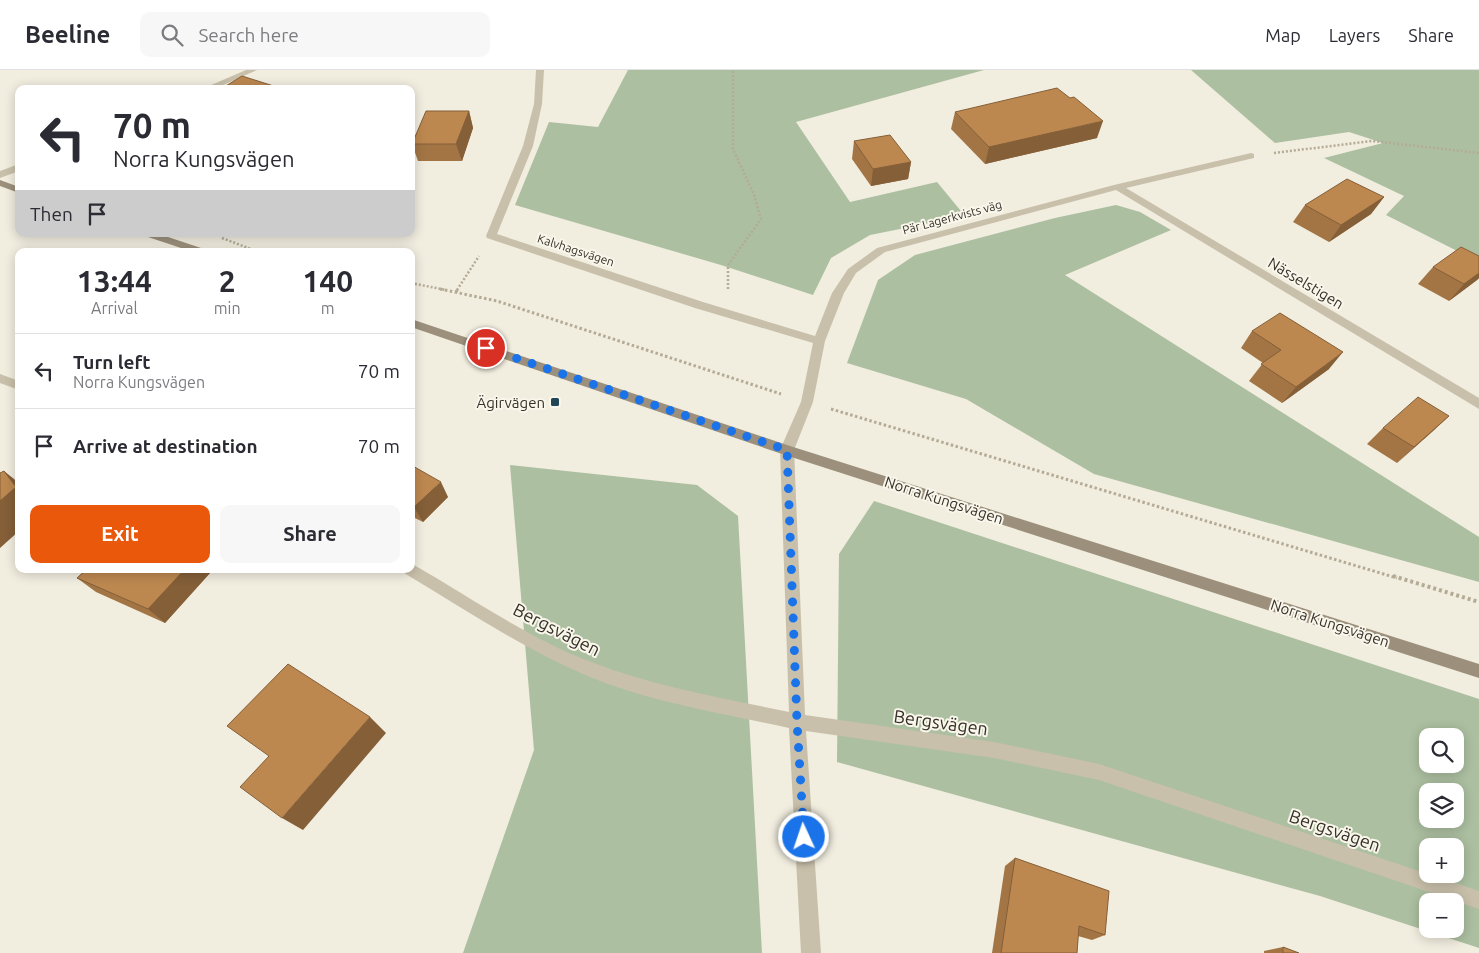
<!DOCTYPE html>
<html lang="en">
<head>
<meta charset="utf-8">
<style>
	:root { --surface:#fff; --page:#f7f7f7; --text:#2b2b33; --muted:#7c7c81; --line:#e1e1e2; --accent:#ea580c }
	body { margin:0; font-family:Ubuntu,sans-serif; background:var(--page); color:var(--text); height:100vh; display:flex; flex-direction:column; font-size:19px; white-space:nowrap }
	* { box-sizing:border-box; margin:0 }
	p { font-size:16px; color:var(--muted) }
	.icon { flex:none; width:28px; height:28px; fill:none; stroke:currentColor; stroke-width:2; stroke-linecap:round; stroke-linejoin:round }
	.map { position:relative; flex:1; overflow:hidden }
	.sheet { position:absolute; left:15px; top:178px; width:400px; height:325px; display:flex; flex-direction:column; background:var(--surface); border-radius:10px; box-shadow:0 2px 12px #0003 }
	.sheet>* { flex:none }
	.banner { position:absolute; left:15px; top:15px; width:400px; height:152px; border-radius:10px; box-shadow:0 2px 12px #0003; background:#fff; color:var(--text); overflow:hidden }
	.tools { position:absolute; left:1419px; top:658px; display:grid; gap:10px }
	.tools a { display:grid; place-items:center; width:45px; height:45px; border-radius:10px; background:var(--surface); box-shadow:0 2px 12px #0003; font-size:25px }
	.pin { position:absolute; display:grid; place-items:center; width:42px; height:42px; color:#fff; margin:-21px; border:2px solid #fff; border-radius:50%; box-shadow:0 1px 5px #0007 }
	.me { position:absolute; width:55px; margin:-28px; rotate:357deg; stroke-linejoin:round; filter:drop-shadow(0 0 4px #0008) }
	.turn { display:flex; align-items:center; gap:18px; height:105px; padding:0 15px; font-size:22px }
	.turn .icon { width:65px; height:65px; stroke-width:2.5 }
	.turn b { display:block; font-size:35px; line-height:42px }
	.then { display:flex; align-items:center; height:48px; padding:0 15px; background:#0003; gap:10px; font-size:19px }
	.eta { display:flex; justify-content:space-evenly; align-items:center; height:85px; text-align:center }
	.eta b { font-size:30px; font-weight:700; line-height:35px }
	.action { display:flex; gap:10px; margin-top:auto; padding:10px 15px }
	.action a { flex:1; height:58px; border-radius:10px; background:var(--accent); color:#fff; font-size:20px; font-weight:700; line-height:58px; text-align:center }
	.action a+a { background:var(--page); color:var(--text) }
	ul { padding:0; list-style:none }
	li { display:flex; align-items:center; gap:15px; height:75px; padding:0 15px; border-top:1px solid var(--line) }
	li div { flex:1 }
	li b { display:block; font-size:19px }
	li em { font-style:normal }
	header { display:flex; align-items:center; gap:30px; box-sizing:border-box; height:70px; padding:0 25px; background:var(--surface); border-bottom:1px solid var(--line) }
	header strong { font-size:24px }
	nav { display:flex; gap:28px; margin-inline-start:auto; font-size:18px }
	.search { width:350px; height:45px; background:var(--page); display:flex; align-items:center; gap:12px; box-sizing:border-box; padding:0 18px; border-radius:10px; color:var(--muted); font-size:19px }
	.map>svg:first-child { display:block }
	.green { fill:#acbfa0; fill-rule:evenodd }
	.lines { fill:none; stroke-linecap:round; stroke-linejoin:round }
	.path-far2 { stroke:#b4ab96; stroke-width:2.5; stroke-dasharray:2 2; stroke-linecap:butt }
	.path-far1 { stroke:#b4ab96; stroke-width:3; stroke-dasharray:2.5 2.5; stroke-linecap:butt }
	.path { stroke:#b4ab96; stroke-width:4; stroke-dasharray:3 3; stroke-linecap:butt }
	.minor { fill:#c9c0ab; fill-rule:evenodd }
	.tertiary { fill:#c9c0ab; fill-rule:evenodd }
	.secondary { fill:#9c907d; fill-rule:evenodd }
	.wall { fill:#a37545 }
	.shaded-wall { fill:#845f38 }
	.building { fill:#bd8850; stroke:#845f38 }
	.route { stroke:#1a73e8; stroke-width:9; stroke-dasharray:0 16.2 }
	.poi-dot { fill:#224556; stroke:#f9f6eb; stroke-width:2 }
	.labels { text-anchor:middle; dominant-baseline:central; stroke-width:4; stroke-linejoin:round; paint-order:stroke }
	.far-street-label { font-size:12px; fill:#37312a; stroke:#f9f6eb }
	.street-label { font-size:15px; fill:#37312a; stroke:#f9f6eb }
	.poi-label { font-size:15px; fill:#37312a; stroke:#f9f6eb; text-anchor:end }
	.near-street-label { font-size:18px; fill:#37312a; stroke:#f9f6eb }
</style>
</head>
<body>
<header>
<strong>Beeline</strong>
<div class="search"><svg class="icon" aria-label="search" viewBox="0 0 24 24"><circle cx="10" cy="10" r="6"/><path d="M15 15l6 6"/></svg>Search here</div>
<nav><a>Map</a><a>Layers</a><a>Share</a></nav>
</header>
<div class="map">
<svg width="1479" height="883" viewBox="0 0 1479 883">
	<rect width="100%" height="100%" fill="#f1eddf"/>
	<g class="green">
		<path d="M628,0H984L796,52L850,132L937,112L965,146L870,165L831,188L813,225L721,195L515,135L549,52L598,57Z"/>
		<path d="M1191,0H1479V192L1386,145L1404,126L1324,88L1383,73L1349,62L1275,73Z"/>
		<path d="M1116,135L1140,142L1171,160L1065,205L1479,467V512L1094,404L966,329L847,293L878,210L915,185L1055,148Z"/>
		<path d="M510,395L697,415L738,446L762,883H463L534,680Z"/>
		<path d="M874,431L1479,629V878L1320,826L837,692L839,484ZM1428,666H1455V694H1428ZM1428,721H1455V749H1428ZM1428,776H1455V804H1428ZM1428,831H1455V859H1428Z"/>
	</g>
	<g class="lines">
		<g class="path-far2">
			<path d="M1274,83L1372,71L1479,83"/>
			<path d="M222,168L256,181"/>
			<path d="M411,213L446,220"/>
			<path d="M728,219V195L761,149L754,125L733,79V0"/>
			<path d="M457,220L479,186"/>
		</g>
		<g class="path-far1">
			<path d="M440,219L497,231L781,324"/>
			<path d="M456,222L458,219"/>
			<path d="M831,339L1397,508"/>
		</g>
		<path class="path" d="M1393,506L1479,532"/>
		<g class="minor">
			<path d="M536,0H544L542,34L533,76L497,164L703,232L815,266L832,223L848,199L877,178L1114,115L1251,83L1254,84V88L1126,118L1479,328V339L1116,120L885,182L856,203L844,223L825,271L813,332L794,380L805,645L994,672L1099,694L1479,821V839L1099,710L994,688L806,661L821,883H801L789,658C721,643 648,632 583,604C520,577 463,538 404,503L402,499H411V494L414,495C470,527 533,571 594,593C656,617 723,628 789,642L780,380L801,332L813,273L695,238L487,168L486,166L523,76L534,34Z"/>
			<path d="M0,304L19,311V320L0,313Z"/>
		</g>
		<g class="tertiary">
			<path d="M246,0H257L214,19H202Z"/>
			<path d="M19,94V101L0,108V101Z"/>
		</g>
		<g class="secondary">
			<path d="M0,110L19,117V123L0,116Z"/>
			<path d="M144,164H159L204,179L205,181H190L145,166Z"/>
			<path d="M411,249L790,376L1479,594V608L782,384L411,257Z"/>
		</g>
	</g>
	<g class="wall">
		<path d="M469,41L473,58L462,91H418L412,74Z"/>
		<path d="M955,42L1097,68L985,94L951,59Z"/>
		<path d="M854,71L911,92L908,109L871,116L852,89Z"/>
		<path d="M1384,127L1371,144L1329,172L1293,152L1305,135Z"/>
		<path d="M1479,186V208L1477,210L1449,231L1418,214L1433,197Z"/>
		<path d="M1252,261L1329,299L1282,333L1249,311L1263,293L1241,278Z"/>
		<path d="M1449,346L1397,393L1367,374L1383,358Z"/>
		<path d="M411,395L448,427L423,452L411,446Z"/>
		<path d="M87,499H206L210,503L165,553L96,522L77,508Z"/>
		<path d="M1015,788L1105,865L1092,870L1078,866L1077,883H992L1005,796Z"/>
		<path d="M1283,877L1299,883H1264V881Z"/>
	</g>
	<g class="shaded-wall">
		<path d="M469,41L473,58L462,91L456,74Z"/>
		<path d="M1103,51L1097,68L985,94L989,77Z"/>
		<path d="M911,92L908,109L871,116L873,99Z"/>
		<path d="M1384,127L1371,144L1329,172L1341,155Z"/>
		<path d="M1479,203V208L1477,210L1449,231L1464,214Z"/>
		<path d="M1343,282L1329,299L1282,333L1296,317Z"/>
		<path d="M1449,346L1432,362L1397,393L1414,377Z"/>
		<path d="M4,401L19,413V461L0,478V431Z"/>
		<path d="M441,412L448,427L423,452L414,437Z"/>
		<path d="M185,499H206L210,503L165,553L148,539Z"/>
		<path d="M370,647L386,663L303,760L282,748Z"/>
	</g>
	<g class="building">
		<path d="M242,6L283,19H221Z"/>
		<path d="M1057,18L1070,28L1074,27L1103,51L989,77L955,42Z"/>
		<path d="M426,41H469L456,74H412Z"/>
		<path d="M890,65L911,92L873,99L854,71Z"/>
		<path d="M1347,109L1384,127L1341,155L1305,135Z"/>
		<path d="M1461,177L1479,186V203L1464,214L1433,197Z"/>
		<path d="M1280,243L1343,282L1296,317L1261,294L1281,280L1252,261Z"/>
		<path d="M1418,327L1449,346L1414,377L1383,358Z"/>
		<path d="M411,395L441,412L414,437L411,436Z"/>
		<path d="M4,401L16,417L0,431V403Z"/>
		<path d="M87,499H185L148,539L77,508Z"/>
		<path d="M288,594L370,647L282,748L240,717L269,686L227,656Z"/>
		<path d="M1015,788L1109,821L1105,865L1079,856L1077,883H1001Z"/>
		<path d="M1283,877L1299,883H1283Z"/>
	</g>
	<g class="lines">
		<path class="route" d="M486,278L787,380L797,652L804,767"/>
	</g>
	<rect class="poi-dot" x="550" y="327" width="10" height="10" rx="2.5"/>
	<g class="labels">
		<g class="far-street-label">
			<text transform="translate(952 147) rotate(-15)">Pär Lagerkvists väg</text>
			<text transform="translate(576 180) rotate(18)">Kalvhagsvägen</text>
		</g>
		<g class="street-label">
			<text transform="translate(1306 213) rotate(31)">Nässelstigen</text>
			<text transform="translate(944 430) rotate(18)">Norra Kungsvägen</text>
			<text transform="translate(1330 553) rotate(18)">Norra Kungsvägen</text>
		</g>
		<g class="poi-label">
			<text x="545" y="332">Ägirvägen</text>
		</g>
		<g class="near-street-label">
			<text transform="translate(557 559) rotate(27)">Bergsvägen</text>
			<text transform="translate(941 652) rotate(8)">Bergsvägen</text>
			<text transform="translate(1335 760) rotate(19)">Bergsvägen</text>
		</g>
	</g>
</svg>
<div class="tools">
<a><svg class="icon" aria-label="search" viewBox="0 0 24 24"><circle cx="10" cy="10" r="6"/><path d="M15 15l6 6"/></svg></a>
<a><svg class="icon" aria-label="layers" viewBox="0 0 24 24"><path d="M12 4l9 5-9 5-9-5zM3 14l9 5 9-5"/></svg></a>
<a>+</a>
<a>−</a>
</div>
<div class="pin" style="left:486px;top:278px;background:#d93025"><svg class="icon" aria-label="arrive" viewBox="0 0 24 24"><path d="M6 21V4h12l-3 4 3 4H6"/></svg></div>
<svg class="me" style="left:804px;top:767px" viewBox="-20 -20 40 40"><circle r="17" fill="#1a73e8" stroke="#fff" stroke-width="3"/><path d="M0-11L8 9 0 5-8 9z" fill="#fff"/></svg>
<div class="banner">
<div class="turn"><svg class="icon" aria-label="left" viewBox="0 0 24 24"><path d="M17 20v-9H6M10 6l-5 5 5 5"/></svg><div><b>70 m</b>Norra Kungsvägen</div></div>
<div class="then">Then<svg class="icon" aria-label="arrive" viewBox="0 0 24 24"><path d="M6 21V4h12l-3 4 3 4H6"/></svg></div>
</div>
<section class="sheet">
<div class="eta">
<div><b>13:44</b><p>Arrival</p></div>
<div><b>2</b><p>min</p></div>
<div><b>140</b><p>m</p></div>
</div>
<ul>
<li><svg class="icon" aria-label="left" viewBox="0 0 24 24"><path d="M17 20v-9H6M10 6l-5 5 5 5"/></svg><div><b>Turn left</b><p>Norra Kungsvägen</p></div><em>70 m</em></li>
<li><svg class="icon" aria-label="arrive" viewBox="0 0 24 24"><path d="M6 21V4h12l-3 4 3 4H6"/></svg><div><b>Arrive at destination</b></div><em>70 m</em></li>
</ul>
<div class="action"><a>Exit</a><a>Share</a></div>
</section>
</div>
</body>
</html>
